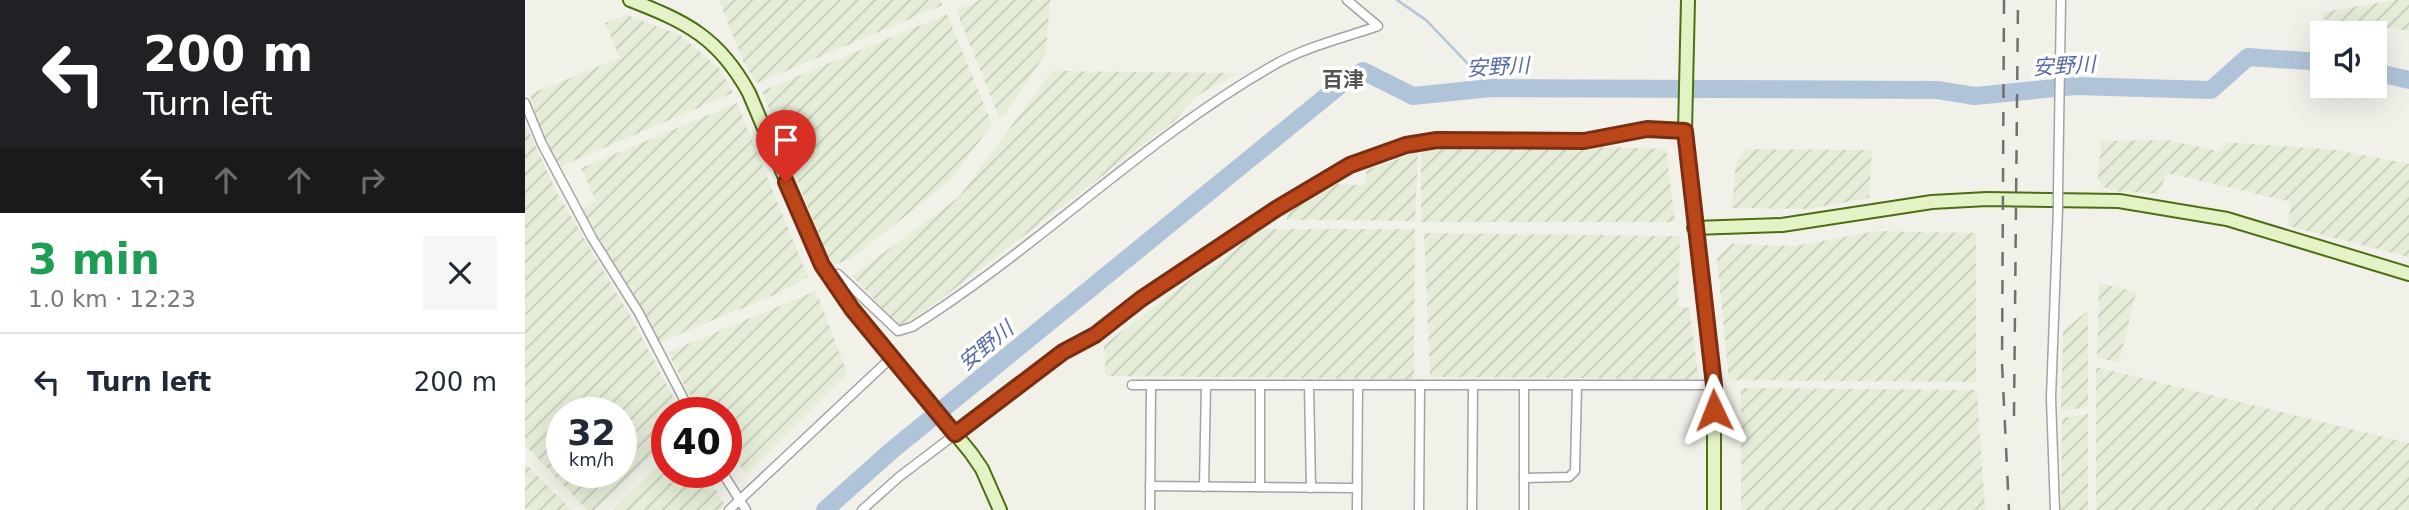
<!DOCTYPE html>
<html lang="en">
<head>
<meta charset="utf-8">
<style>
	:root { --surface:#fff; --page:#f6f6f7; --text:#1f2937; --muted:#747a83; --line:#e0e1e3 }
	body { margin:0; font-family:"DejaVu Sans","Noto Sans JP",sans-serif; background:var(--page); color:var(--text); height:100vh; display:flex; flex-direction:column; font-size:26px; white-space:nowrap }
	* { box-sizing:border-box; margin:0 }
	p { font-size:23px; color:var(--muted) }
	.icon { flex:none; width:38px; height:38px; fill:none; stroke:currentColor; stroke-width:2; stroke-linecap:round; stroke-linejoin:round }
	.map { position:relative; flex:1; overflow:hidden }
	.panel { display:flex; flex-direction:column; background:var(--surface); width:525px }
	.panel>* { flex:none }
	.banner { background:#202124; color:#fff; overflow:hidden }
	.fabs { position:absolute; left:1785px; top:21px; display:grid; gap:14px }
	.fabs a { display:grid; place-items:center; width:77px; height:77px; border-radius:0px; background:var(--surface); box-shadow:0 7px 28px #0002; font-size:35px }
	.speed { position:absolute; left:21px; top:397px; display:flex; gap:14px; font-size:35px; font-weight:700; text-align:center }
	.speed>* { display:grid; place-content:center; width:91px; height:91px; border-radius:50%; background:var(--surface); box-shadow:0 7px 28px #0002; line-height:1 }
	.speed small { font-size:18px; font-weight:400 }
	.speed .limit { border:10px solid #d22; background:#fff; color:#111 }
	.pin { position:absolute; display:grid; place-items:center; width:60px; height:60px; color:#fff; margin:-72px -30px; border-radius:50% 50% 50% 0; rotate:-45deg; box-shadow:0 0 7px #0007 }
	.pin .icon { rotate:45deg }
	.me { position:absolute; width:77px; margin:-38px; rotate:358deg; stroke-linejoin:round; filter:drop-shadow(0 0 5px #0008) }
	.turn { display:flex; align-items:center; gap:24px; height:147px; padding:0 28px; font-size:32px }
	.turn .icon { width:91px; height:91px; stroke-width:2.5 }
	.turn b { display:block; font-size:49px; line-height:60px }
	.lanes { display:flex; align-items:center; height:66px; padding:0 28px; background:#0003; justify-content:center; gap:35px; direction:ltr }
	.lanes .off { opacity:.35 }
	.round { display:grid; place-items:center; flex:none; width:74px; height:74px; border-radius:0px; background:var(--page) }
	.summary { display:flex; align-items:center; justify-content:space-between; height:119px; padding:0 28px }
	h1 { font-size:42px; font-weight:600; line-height:52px; color:#1e9e55 }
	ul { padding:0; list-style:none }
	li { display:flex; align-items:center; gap:21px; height:98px; padding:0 28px; border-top:2px solid var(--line) }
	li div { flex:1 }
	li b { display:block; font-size:26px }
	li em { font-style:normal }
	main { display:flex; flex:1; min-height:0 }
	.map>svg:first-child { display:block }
	.farmland { fill:url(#farmland-furrows); fill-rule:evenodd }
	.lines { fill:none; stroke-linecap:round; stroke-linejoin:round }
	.stream { stroke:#b0c4d9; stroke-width:2.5 }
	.river { stroke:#b0c4d9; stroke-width:18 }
	.street-casing { stroke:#a3a3a3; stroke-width:11 }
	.secondary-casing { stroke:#4b6f13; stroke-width:16 }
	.street { stroke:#fff; stroke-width:8 }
	.secondary { stroke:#e4f3c6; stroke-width:12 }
	.rail { stroke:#707070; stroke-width:2.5; stroke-dasharray:14 14; stroke-linecap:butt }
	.street-bridge-casing { stroke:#a3a3a3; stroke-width:11; stroke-linecap:butt }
	.street-bridge { stroke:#fff; stroke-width:8 }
	.route-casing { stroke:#7a2e10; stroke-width:18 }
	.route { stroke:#bb4619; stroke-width:12 }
	.labels { text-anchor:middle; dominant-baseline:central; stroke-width:7; stroke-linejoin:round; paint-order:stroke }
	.water-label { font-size:21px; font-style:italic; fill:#596aa7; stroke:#fff }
	.neighbourhood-label { font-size:21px; font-weight:bold; fill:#555; stroke:#fff }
</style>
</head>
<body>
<main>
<section class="panel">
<div class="banner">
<div class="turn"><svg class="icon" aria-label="left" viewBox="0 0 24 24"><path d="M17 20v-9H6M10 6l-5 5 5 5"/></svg><div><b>200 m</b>Turn left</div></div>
<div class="lanes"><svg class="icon" aria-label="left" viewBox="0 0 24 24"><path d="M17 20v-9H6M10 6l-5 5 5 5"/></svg><svg class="icon off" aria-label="ahead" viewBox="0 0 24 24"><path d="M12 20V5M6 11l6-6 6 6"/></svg><svg class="icon off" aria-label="ahead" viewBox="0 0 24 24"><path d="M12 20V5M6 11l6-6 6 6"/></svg><svg class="icon off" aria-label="right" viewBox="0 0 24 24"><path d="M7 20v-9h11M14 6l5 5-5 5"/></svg></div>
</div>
<div class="summary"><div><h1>3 min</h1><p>1.0 km · 12:23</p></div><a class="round"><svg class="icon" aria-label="close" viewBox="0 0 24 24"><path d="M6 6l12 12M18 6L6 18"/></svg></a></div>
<ul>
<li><svg class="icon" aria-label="left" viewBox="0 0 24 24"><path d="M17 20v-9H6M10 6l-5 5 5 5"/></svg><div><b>Turn left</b></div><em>200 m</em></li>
</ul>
</section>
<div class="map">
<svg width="1884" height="510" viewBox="0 0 1884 510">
	<defs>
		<pattern id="farmland-furrows" width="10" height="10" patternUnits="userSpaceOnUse" patternTransform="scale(1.75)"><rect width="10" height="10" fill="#e5edd8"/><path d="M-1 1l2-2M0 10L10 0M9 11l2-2" fill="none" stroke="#c4cbb9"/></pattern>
	</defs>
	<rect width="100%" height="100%" fill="#f1f1ea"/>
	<g class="farmland">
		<path d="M194,0H415L418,5L232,83L219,63Z"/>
		<path d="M455,0H525L521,53L481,113L474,117L431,10Z"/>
		<path d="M1871,0H1884V31L1797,19L1798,12Z"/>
		<path d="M422,14L467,124L428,177L407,195L327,258L306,266L237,91Z"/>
		<path d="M102,15L155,35L195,69L208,93L34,167L14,127L5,94L95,58L80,23Z"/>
		<path d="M527,71L713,73L670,97L649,121L391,318L374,326L327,276L434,197Z"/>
		<path d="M212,103L283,277L254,293L135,342L57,209L71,201L56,168Z"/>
		<path d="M0,123L32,193L107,319L157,413H142V441L69,510H62L0,445ZM37,413H96V472H37Z"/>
		<path d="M1643,140L1697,152L1701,142L1811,150L1884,164V257L1763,226L1766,202L1642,173L1633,194L1587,191L1578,187L1573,178L1576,141Z"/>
		<path d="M977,144L1141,149L1150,222H896V154L924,146Z"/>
		<path d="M1222,149L1347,150L1344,198L1283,209L1207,208L1211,162Z"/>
		<path d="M893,152L890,221L761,220L765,212L807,184L839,185L842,170Z"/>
		<path d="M734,229H890L889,379L581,376L579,345L677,271L692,265Z"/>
		<path d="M1351,231L1451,233V382L1204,380L1192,259L1206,244L1270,246Z"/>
		<path d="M899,233L1155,236L1153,306L1164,308L1174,379L905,377Z"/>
		<path d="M1574,283L1611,292L1594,363L1572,357Z"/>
		<path d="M291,291L322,373L221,474L201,446V413H179L162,391L143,352Z"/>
		<path d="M1563,311V407L1536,411L1538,330Z"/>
		<path d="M1571,367L1884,443V510H1571Z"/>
		<path d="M1216,388L1452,390L1460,510H1216Z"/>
		<path d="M1563,414V510H1536L1537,418Z"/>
		<path d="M142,458V472L181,473L200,505L195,510H87Z"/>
		<path d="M0,463L46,510H0Z"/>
	</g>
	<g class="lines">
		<path class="stream" d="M872,0L901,20L966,88"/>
		<g class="river">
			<path d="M1850,72L1884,80"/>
			<path d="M300,510L366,451L819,82L838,71L888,96L966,88L1412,90L1450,96L1550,86L1686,90L1723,57L1797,62"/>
		</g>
		<defs>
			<g id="street">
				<path d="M0,103L17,144L67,238L114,313L166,413"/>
				<path d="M1533,192L1536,0"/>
				<path d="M313,274L373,331L387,327C513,248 619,139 749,65C780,47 819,38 853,26L822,0"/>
				<path d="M607,385H1189"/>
				<path d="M735,385V487"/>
				<path d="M784,385L786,488"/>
				<path d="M197,472L221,510"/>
				<path d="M999,478L1044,477L1050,471L1052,385"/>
				<path d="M625,486L832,488"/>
				<path d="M679,487L681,385"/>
				<path d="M204,510L367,357"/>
				<path d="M337,510L374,477L538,352L570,335L616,299L751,209L825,165L881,145L912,140L1059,141L1122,129L1160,131"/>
				<path d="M625,510L626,385"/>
				<path d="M832,510L833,385"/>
				<path d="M894,510L895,385"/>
				<path d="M947,510L948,385"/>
				<path d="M999,510V385"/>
				<path d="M1530,510L1526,398L1533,208"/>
			</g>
			<g id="secondary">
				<path d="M105,0C162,22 194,38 224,93L297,265L327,308L446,453L457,469L475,510"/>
				<path d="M1163,0L1160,131L1189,385V510"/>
				<path d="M1169,228L1257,225L1407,202L1462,199L1594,201L1702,219L1884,274"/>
			</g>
		</defs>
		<use href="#street" class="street-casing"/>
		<use href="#secondary" class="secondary-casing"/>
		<use href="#street" class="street"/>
		<use href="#secondary" class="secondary"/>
		<g class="rail">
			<path d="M1479,0L1477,363L1484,510"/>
			<path d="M1489,416L1493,0"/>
		</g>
		<defs>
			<path id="street-bridge" d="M1533,192V208"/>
		</defs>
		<use href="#street-bridge" class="street-bridge-casing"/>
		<use href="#street-bridge" class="street-bridge"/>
	</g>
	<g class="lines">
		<defs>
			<path id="route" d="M261,182L297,265L327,309L430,434L538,352L570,335L616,299L751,209L825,165L881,145L912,140L1059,141L1122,129L1160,131L1189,385V410"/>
		</defs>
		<use href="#route" class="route-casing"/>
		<use href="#route" class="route"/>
	</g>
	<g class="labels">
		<g class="water-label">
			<text transform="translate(1539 66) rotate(-3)">安野川</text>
			<text transform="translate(973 67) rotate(-3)">安野川</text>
			<text transform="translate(461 346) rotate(-39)">安野川</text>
		</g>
		<g class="neighbourhood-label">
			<text x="818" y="80">百津</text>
		</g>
	</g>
</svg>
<div class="fabs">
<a><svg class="icon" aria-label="sound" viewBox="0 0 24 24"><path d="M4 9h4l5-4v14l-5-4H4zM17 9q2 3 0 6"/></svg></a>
</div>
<div class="speed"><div>32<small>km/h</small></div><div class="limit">40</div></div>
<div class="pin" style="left:261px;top:182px;background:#d93025"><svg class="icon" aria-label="arrive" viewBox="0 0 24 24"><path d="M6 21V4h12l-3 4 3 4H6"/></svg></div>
<svg class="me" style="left:1189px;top:410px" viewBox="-20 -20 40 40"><path d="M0-17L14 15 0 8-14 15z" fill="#bb4619" stroke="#fff" stroke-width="4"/></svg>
</div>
</main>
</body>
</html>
